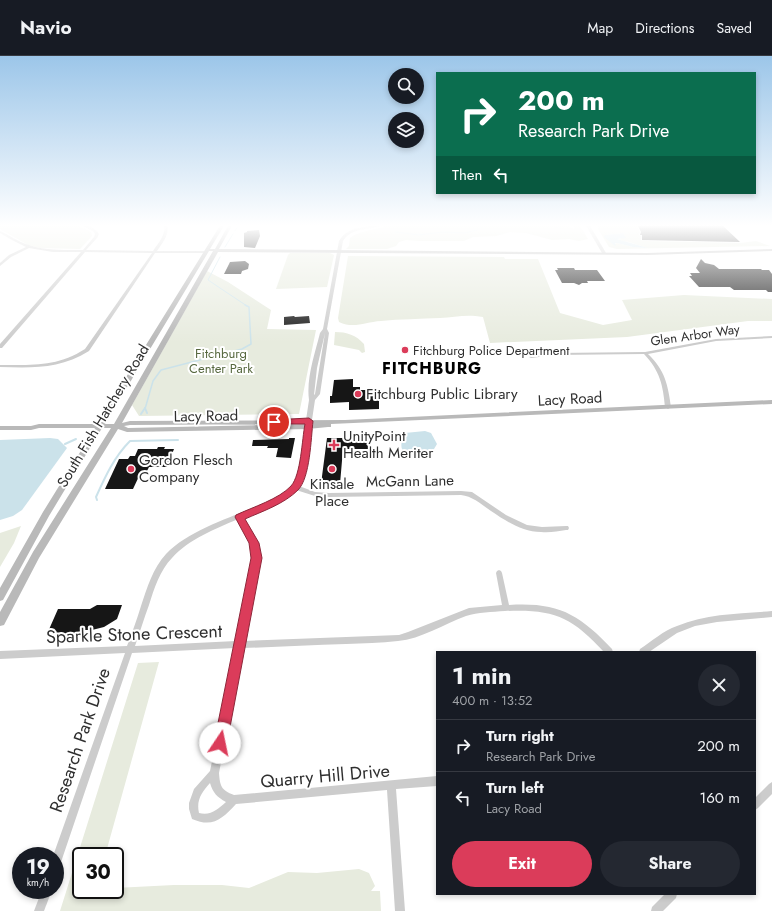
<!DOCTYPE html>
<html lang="en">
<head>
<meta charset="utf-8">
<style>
	:root { --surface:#171b24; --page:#242831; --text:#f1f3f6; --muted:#9ea1a6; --line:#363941; --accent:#db3c5a }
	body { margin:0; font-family:Jost,sans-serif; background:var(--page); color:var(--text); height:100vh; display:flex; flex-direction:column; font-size:15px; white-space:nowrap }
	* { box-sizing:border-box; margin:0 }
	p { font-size:13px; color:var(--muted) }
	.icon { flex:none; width:22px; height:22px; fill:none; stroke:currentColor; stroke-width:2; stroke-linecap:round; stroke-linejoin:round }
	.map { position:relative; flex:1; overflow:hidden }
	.panel { position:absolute; left:436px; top:595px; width:320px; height:244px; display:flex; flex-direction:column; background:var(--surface); border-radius:0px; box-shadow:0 2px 6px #0003 }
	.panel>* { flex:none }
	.hud { position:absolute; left:436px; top:16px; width:320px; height:122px; border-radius:0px; box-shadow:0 2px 6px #0003; background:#0b6e4f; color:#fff; overflow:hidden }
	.tools { position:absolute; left:388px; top:12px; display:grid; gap:8px }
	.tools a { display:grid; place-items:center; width:36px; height:36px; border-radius:50%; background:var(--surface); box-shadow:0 2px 6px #0003; font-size:20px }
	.speed { position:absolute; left:12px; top:791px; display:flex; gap:8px; font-size:20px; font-weight:700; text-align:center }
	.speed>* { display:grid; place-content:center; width:52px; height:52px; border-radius:50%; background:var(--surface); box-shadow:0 2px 6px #0003; line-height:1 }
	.speed small { font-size:10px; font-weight:400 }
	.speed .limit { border:2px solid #111; border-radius:6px; background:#fff; color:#111 }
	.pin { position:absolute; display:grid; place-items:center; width:34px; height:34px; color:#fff; margin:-17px; border:2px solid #fff; border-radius:50%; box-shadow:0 1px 4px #0007 }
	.me { position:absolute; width:44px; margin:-22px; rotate:11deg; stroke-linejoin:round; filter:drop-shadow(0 0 3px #0008) }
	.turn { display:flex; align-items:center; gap:14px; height:84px; padding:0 16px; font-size:18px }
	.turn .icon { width:52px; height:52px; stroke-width:2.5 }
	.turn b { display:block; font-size:28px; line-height:34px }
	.then { display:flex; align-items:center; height:38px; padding:0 16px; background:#0003; gap:8px; font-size:15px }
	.round { display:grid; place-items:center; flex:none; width:42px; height:42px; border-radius:21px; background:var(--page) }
	.summary { display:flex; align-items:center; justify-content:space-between; height:68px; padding:0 16px }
	h1 { font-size:24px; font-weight:700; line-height:30px }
	.primary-button { display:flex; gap:8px; margin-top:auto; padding:8px 16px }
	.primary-button a { flex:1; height:46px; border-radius:24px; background:var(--accent); color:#fff; font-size:16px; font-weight:700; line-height:46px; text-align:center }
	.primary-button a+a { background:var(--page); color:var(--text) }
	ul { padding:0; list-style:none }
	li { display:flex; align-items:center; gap:12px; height:52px; padding:0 16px; border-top:1px solid var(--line) }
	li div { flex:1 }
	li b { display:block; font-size:15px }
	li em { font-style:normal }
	header { display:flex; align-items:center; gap:24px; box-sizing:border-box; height:56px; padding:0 20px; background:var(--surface); border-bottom:1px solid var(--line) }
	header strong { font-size:19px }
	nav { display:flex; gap:22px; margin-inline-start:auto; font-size:14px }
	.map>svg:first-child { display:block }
	.green { fill:#e7ebde; fill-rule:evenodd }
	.water { fill:#cbe2ea }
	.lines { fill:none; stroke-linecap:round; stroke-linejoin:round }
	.stream-far2 { stroke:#cbe2ea; stroke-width:1 }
	.stream-far1 { stroke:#cbe2ea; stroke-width:1.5 }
	.stream { stroke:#cbe2ea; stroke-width:2 }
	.building { fill:#161616 }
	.street { fill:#ccc; fill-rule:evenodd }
	.secondary { fill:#b9b9b9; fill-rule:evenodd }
	.route { fill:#db3c5a; stroke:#8e273a }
	.poi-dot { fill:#db3c5a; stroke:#fff; stroke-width:1.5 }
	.labels { text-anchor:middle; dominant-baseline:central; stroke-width:4; stroke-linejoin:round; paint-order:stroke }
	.far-street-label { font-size:13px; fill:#2f2f2f; stroke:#fff }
	.far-poi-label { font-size:13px; fill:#2f2f2f; stroke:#fff; text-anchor:start }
	.far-park-label { font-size:13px; fill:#57683f; stroke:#fff }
	.poi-label { font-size:15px; fill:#2f2f2f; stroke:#fff; text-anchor:start }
	.street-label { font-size:15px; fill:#2f2f2f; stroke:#fff }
	.far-district-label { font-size:16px; font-weight:bold; letter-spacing:1px; fill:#000; stroke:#fff }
	.near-street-label { font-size:18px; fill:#2f2f2f; stroke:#fff }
</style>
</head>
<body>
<header>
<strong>Navio</strong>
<nav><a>Map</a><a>Directions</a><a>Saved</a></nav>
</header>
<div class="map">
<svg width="772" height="855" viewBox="0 0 772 855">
	<rect width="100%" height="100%" fill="#fff"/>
	<g class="green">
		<path d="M0,168H75L91,176L92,180L80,193L40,192L28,189L0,173Z"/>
		<path d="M391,168H567L573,173L575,169L574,168H579L588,183L579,185L569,183L552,184L526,177L510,176L496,180L473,181L464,185H420L406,184L399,186L396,190L387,193H346L349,190L350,182C360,174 378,174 391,168Z"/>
		<path d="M595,168H636L640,176L639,179L641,180V184L648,185L740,187L756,185L770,190L617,193L609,191L598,173L599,172ZM623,177L621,183L617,184L629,186L647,192L633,191L617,187L615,188L605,179Z"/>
		<path d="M290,197H330L334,199L327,231L276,233L288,199Z"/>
		<path d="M348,200L504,201L505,203H538L560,257L603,269L632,264L622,244L684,239L772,243V265H748L627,281L490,287L483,261C467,258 455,261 440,262C420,263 400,263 381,265C365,266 354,273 339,266L338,262Z"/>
		<path d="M207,215L228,226L271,254L267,273L316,274L299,358L139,360L132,349Z"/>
		<path d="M335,276C347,276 356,279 364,288L365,296L362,297L359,294L334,289Z"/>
		<path d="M21,470L14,487L0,511V477Z"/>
		<path d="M159,606L105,800H81V834H95V839L108,834H115V832L174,829H222L249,832L288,816L317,817L359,813L369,817L375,830L371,835H380L381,855H60L138,607Z"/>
	</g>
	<g class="water">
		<path d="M623,177L626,182L617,183L648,192L633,191L617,187H615L616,189L615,190L604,181L605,179Z"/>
		<path d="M425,375L431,377L437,388L431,398H406C399,394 401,384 405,377Z"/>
		<path d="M50,382L58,383L67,392L22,454L13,460L0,464V384Z"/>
	</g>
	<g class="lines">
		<g class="stream-far2">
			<path d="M542,168L564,173"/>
			<path d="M235,175L239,168"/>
			<path d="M396,176L419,179L443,176L464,177L477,174L487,168H516"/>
			<path d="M225,191L233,178"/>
			<path d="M220,201L208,224L247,250"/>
		</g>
		<path class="stream-far1" d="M145,353L153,325L161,314L242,293L251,288L249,251L245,249"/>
		<g class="stream">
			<path d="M145,352L147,357"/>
			<path d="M141,358L145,352"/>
			<path d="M65,388L76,383"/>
			<path d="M97,444L96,441C105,421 114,401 130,385L178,384"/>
		</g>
	</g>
	<g class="building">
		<path d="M637,168H721L740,186L642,184V179H640L641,176Z"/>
		<path d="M259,174L260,180L255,192L244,191V177L247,176V175Z"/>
		<path d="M701,203L705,207L714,209L719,213H761L762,214H769L772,218V236H768L766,234H734L730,231H699L689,220H692L690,217H700L696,212Z"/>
		<path d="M245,205L249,208L248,213L242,215L241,218H224L230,206Z"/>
		<path d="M557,212H574L575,214H597L605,225H587L588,227H582L579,229L574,227H562L555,214H558Z"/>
		<path d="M294,260L295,261L309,260L310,267L284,269V261Z"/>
		<path d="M353,323V331H360V334H378V335H383L384,342H379V353L349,354V346L330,347V340H332L334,324Z"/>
		<path d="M289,382H295L291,402L276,401L278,392H267L268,390H252L253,384L289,383Z"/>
		<path d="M327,382H369V393H343L340,428H321Z"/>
		<path d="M158,391H165L164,393H174L167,411H149L147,415L141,416L133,433H105L119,403H128L130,400H135L138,393H157Z"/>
		<path d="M97,549H122L117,563L104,571L92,574H82L80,577L47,578L58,553H90Z"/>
	</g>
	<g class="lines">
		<g class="street">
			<path d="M79,168C86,167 95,172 99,178L97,182L86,194L153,195C159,186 166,179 164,168H167C170,178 163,186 157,195H206L208,196L206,197H155L89,295C60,313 33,312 0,311V309C32,309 57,311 85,293L152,197L85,196L2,292H0V288L81,196H53L29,192L11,201L0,210V207L9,199L26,191L12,184L0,177V175C9,179 17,185 26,188C44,195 63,194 83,194L94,181L95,178L93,175Z"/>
			<path d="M381,168H385C371,175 352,170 343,185L327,273L329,277L320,338L315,344L303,424L299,430L315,436L329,437L461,435L472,436L506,459L527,469L542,471L566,470H568L569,472L568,474H566C558,475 550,477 541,476C522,476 506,465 491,455C481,448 472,440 461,439L329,441L315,440L296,434C282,448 261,454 243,461L257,487L260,502L244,585L399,579L408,576L469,552L502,549L496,517L497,515L499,514L501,515L502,517L509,549C558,546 579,558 612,593L613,596H604C571,560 553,553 505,555C492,556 478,556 466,560C444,568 421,583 398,585C381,587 363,587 346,588C312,589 277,591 243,592L219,717C220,730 221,734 234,739L437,720V730L396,733L405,855H395L387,734L236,748C222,763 213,772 192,763L189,753V747L194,733L210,715L235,592L132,597L60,809L59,813L55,814V800H53L125,597L0,603V595L127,590C132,577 137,563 141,550C147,532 153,512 166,498C187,476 224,464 252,452C268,446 286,439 297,424L309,344C306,323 315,297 320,277L323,273L339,185C349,169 365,172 381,168ZM325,277L315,338L314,339L317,312ZM238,463L251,487L254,502L236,585L135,590C140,576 144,562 149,549C154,533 160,514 172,502C189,483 215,473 238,463ZM210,727C213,737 217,741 226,746C218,753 211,760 199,757C196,744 202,736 210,727Z"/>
			<path d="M585,168H589L606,197L605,198L602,197Z"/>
			<path d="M772,280V282L716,285L648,298C665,314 668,329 671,351L668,353L665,351C663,329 660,315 644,298L555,299L531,302L529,301L531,300L555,297L645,296L716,283Z"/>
			<path d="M772,555V561L717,566L695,570L677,577L649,596H639L640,593C652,585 663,575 677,570C707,557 740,558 772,555Z"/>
			<path d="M772,726V738L758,752L755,754V742L769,728Z"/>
			<path d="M42,834H52L44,855H34Z"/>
			<path d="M665,838H677L676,842L663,855H651L652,851Z"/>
		</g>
		<path class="secondary" d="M221,168H225L210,193H215L229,168H233L219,193L647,197L772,193V195L647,199L218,196L122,367L130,365L345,364L772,344V348L331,368V371H328L308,373L127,376L118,373L39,502L4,569L0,570V556L33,496L111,372H102L49,460L3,544L0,545V532L43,456L95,372H39L31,374H0V370H31L39,368H97ZM209,195H213L114,368H105ZM311,368L128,372L124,370L130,369Z"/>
	</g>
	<linearGradient id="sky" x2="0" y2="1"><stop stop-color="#9cc6e9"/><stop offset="0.59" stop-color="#fff"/><stop offset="1" stop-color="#fff" stop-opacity="0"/></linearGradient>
	<rect width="772" height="287" fill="url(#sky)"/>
	<path class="route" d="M309,362L313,365C311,383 310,422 298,434C284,448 263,455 245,463L259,487L262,502L227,687L225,692L220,694L216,692L214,687L251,502L249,487L235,461L236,459C253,451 279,443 291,430C301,419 302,383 305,368H271V364Z"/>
	<g class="poi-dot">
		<circle cx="405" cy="294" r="4"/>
		<circle cx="358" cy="338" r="4"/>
		<path d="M332 383h4v4h4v4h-4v4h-4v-4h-4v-4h4z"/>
		<circle cx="131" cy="413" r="4"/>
		<circle cx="332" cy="413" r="4"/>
	</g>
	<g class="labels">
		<g class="far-street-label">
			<text transform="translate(695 279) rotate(-8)">Glen Arbor Way</text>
		</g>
		<g class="far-poi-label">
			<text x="413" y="294">Fitchburg Police Department</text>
		</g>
		<g class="far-park-label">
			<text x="221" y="297">Fitchburg<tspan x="221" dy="15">Center Park</tspan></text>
		</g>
		<g class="poi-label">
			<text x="366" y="338">Fitchburg Public Library</text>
			<text x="343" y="380">UnityPoint<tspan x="343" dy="17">Health Meriter</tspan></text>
			<text x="139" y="404">Gordon Flesch<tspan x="139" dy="17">Company</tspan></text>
			<text x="332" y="428" text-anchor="middle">Kinsale<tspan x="332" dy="17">Place</tspan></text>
		</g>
		<g class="street-label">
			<text transform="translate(570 343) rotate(-3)">Lacy Road</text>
			<text transform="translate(103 360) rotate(-59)">South Fish Hatchery Road</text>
			<text transform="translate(206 360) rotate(-1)">Lacy Road</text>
			<text transform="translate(410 425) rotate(-1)">McGann Lane</text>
		</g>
		<g class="far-district-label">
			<text x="432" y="312">FITCHBURG</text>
		</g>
		<g class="near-street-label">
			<text transform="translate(134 578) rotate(-2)">Sparkle Stone Crescent</text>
			<text transform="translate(80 684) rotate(-71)">Research Park Drive</text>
			<text transform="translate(325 720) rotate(-5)">Quarry Hill Drive</text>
		</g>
	</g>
</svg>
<div class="tools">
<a><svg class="icon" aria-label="search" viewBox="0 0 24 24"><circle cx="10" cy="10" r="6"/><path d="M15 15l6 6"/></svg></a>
<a><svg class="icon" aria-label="layers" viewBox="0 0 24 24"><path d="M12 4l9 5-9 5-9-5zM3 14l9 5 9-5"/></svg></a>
</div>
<div class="speed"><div>19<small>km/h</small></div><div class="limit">30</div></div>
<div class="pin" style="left:274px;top:366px;background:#d93025"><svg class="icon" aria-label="arrive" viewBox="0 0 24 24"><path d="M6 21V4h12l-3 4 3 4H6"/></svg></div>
<svg class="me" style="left:220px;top:687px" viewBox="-20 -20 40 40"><circle r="19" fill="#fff"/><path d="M0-13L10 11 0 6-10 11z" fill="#db3c5a"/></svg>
<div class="hud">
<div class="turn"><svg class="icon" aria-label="right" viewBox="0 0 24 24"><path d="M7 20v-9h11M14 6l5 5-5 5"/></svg><div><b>200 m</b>Research Park Drive</div></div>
<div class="then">Then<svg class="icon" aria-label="left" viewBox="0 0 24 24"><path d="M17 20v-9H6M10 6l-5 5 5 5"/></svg></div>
</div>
<section class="panel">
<div class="summary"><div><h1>1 min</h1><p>400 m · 13:52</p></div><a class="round"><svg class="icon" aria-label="close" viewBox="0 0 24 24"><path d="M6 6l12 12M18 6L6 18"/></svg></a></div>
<ul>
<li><svg class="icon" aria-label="right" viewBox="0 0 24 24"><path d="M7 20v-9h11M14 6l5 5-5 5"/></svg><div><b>Turn right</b><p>Research Park Drive</p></div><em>200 m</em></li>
<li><svg class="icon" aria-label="left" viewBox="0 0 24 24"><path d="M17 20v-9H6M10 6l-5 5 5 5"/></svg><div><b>Turn left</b><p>Lacy Road</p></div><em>160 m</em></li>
</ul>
<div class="primary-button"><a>Exit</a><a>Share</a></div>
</section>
</div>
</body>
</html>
